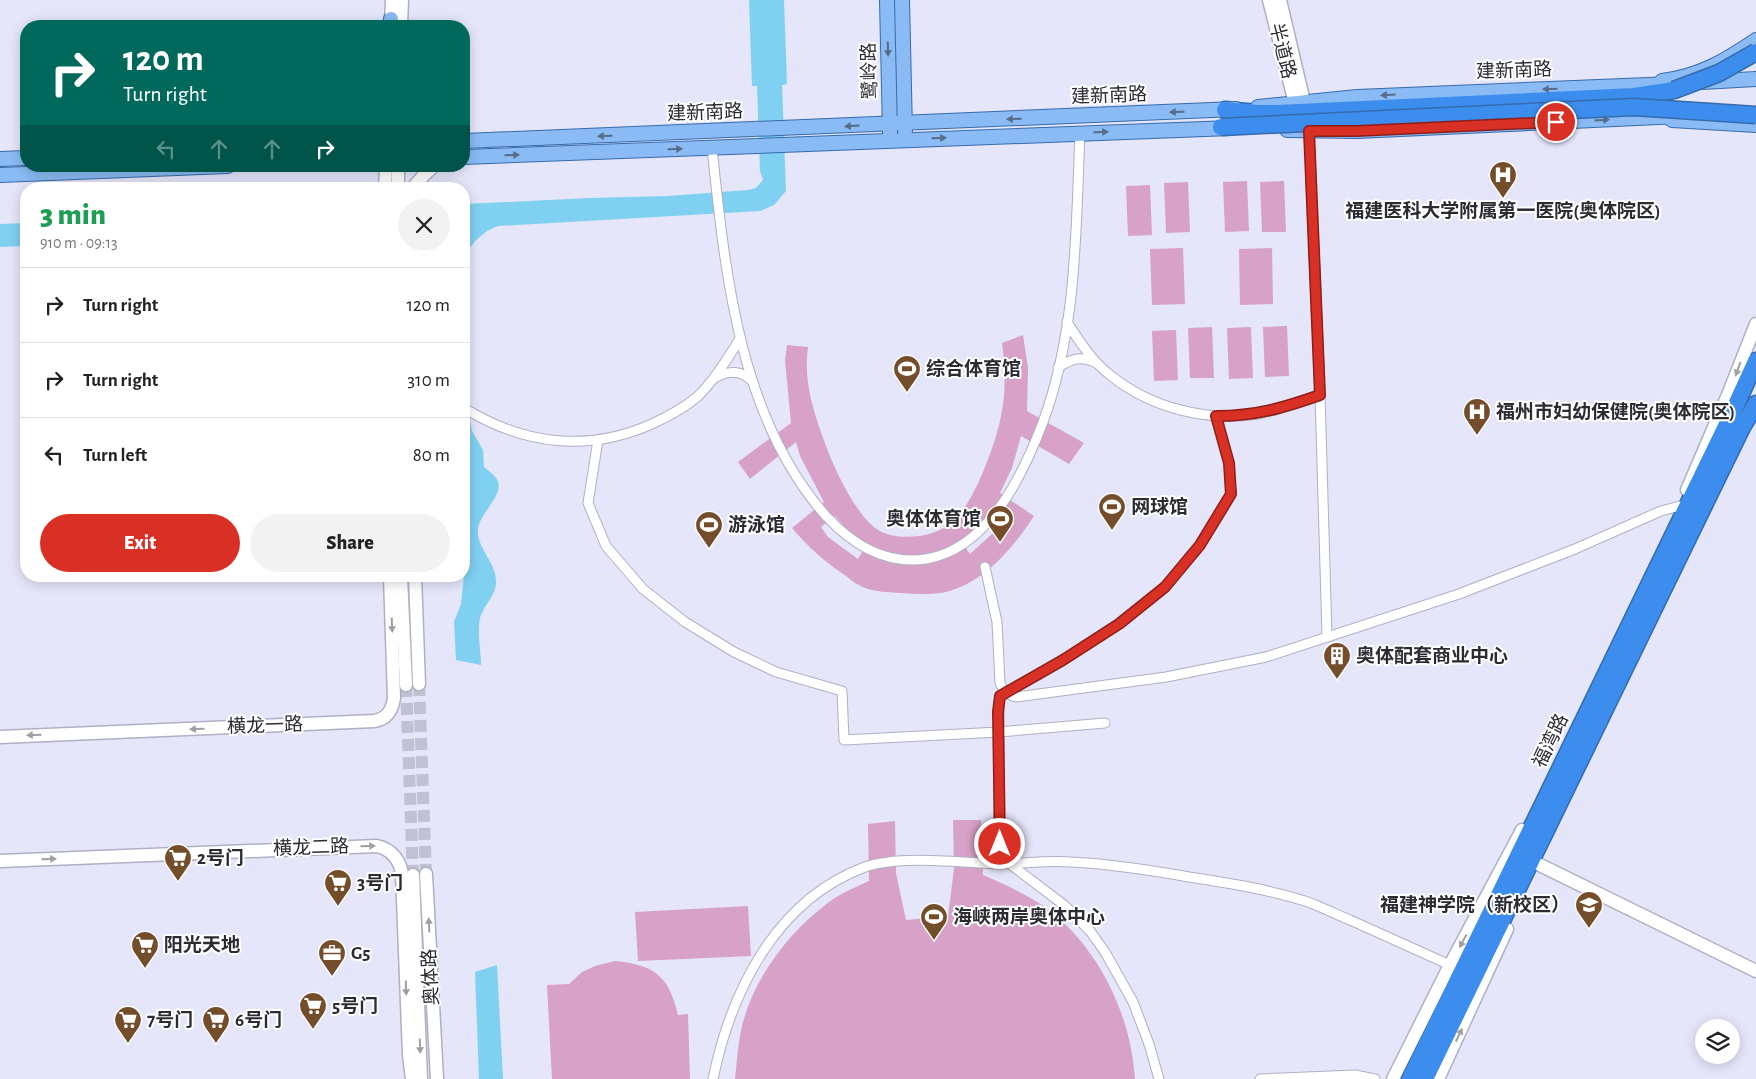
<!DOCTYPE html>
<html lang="en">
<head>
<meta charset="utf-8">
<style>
	:root { --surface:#fff; --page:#f2f2f2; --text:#222; --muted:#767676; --line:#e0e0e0; --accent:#d93025 }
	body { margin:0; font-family:"Alegreya Sans","Noto Sans SC",sans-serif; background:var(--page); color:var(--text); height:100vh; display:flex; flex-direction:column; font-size:19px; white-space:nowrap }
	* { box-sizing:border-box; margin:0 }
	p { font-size:16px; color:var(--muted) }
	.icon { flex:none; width:28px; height:28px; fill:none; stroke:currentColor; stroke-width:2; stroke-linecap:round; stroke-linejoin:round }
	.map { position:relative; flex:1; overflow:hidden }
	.drawer { position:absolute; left:20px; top:182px; width:450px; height:400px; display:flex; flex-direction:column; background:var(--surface); border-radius:20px; box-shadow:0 2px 12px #0003 }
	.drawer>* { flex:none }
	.guide { position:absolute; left:20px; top:20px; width:450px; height:152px; border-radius:20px; box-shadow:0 2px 12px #0003; background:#00695c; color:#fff; overflow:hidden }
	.fabs { position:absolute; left:1695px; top:1019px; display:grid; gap:10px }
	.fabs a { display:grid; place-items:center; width:45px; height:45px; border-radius:50%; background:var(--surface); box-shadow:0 2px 12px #0003; font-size:25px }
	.pin { position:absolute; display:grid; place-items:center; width:42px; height:42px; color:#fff; margin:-21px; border:2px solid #fff; border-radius:50%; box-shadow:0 1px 5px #0007 }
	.me { position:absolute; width:55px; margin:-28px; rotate:0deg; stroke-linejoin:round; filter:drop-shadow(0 0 4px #0008) }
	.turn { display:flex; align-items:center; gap:18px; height:105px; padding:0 20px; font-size:22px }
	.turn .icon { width:65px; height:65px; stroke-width:2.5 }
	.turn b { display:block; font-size:35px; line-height:42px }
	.lanes { display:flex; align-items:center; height:48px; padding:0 20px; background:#0003; justify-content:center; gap:25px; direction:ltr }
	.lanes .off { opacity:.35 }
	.round { display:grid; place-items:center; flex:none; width:52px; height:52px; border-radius:26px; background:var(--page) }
	.headline { display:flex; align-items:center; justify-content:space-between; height:85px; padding:0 20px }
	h1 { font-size:30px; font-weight:800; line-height:38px; color:#1e9e55 }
	.button { display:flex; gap:10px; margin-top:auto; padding:10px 20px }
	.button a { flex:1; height:58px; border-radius:30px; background:var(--accent); color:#fff; font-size:20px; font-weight:800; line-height:58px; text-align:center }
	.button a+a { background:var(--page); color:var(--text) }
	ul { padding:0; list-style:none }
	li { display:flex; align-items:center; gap:15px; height:75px; padding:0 20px; border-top:1px solid var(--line) }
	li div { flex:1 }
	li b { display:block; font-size:19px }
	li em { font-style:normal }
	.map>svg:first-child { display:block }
	.green { fill:#d8a1c7; fill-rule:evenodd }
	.water { fill:#80d0f1 }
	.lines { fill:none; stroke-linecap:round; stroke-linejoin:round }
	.secondary-tunnel { stroke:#c0c1d2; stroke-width:12; stroke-dasharray:12 6; stroke-linecap:butt }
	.street-casing { stroke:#afb0c3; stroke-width:11 }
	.secondary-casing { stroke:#afb0c3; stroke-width:15 }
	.primary-casing { stroke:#366bac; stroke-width:16 }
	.highway-casing { stroke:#366bac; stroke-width:19 }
	.street { stroke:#fff; stroke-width:9 }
	.secondary { stroke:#fff; stroke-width:12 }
	.primary { stroke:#8abbf4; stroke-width:14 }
	.highway { stroke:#3c8ded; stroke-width:16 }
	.highway-bridge-casing { stroke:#366bac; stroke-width:19; stroke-linecap:butt }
	.highway-bridge { stroke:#3c8ded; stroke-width:16 }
	.oneway { fill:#566c8a }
	.oneway2 { fill:#a0a0a3 }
	.route-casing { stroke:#8d1f18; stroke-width:12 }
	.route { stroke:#d93025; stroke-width:9 }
	.labels { text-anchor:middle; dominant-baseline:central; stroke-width:4; stroke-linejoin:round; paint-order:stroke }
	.street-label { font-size:19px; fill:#2b2b33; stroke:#fff }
	.poi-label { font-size:19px; font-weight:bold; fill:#2b2b33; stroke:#fff; text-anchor:start }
</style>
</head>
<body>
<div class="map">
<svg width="1756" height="1079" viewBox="0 0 1756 1079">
	<rect width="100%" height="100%" fill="#e5e6fa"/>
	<g class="green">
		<path d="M1247,181L1249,231L1225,232L1223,182Z"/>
		<path d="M1284,181L1286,232H1262L1260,182Z"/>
		<path d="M1188,182L1190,232L1166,233L1164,183Z"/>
		<path d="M1150,185L1152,235L1128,236L1126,186Z"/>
		<path d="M1183,248L1185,304L1152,305L1150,249Z"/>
		<path d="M1272,248L1273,304L1240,305L1239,249Z"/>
		<path d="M1287,326L1289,376L1265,377L1263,327Z"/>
		<path d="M1212,327L1214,378H1190L1188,328Z"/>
		<path d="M1251,327L1253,378L1229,379L1227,328Z"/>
		<path d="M1176,330L1178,380L1154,381L1152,331Z"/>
		<path d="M1023,335L1028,368L1027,411L1084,443L1069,464L1021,436L1012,468L1000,493L1034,516C1014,547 984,583 946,592C932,595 914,594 900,593C887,592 870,592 859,585C854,583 850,579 846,576C824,561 809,548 792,528L824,502L800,456L796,442L750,479L738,462L791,423L785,360L787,345L808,347C803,382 814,413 826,446C834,468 858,520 880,531C892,538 907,537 920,536C933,534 948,528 957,518C967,507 977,486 983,472C1002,426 1009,394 1002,343ZM991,509L1005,518L992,534L970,554L960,540C974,532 982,522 991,509ZM835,516L846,529L866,545L858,559L828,537L821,527Z"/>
		<path d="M953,820H981L983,875C1004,884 1026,894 1045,907C1098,946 1131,1014 1135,1079H735C737,1061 738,1043 742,1026C754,977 789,932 829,902C841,893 856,887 869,881L868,824L895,821L896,873L906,920L948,916L954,869Z"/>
		<path d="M748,906L751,956L638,961L635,912Z"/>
		<path d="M615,961C655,965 669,976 678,1015L688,1014L690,1079H552L547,985L569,984L582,972L595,966Z"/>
	</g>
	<g class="water">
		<path d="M749,0H784L787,84L782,85L786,191L774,205L760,211L498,226L487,231L476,240L469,249L467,260L470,420L472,431L483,450L484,467C488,470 493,474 496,478C508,494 476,514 478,533C479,550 495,562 496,580C497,595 484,604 480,618C477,631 481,651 481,665L456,660L454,622L461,604L464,576V204L589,198L668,196L748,190L756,188L763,180L760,171L757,86H752Z"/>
		<path d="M26,223V246L0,247V224Z"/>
		<path d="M497,965L503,1079H479L475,972Z"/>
	</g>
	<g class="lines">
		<g class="secondary-tunnel">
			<path d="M419,684L426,874"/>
			<path d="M406,685L413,875"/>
		</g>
		<defs>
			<g id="street">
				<path d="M1309,131L1320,395L1327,636"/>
				<path d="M712,148C725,272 739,418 826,516C853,545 885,565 926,559C988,549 1023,475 1043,422C1077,330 1076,229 1080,133"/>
				<path d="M1067,322C1079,341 1092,361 1110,375C1151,408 1206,422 1258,414C1279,410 1299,402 1320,395"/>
				<path d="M1058,368C1070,359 1081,355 1096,363"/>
				<path d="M715,378C728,370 742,370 753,382"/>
				<path d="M464,408C524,445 589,453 654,423C669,416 684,408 697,397C714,381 727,359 740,339"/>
				<path d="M598,440L588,503L606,546L643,589L685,622L734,652L776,672L842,691L844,740L999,732L1105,723"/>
				<path d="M985,567L997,622L1000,683L1005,693L1016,697L1166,677L1266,657L1459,594L1575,549L1661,511L1680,506"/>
				<path d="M713,1079C731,991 776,900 865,867C898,855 960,862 997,864C1021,864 1047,860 1071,862C1111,864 1150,870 1189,877C1228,883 1267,889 1305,901C1320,906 1335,914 1350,920C1383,935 1417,950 1450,965"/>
				<path d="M1159,1079L1149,1044L1133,1002L1105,952L1090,931L1064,905L1010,864L999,844V702L1000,696L1063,660L1119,623L1165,587L1200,545L1231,494L1229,463L1216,416"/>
				<path d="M1260,1079L1355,1075L1375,1079"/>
			</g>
			<g id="secondary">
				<path d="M1269,0L1295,103"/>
				<path d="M1280,0L1304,102"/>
				<path d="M391,26L392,0"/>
				<path d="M401,26L402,0"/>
				<path d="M398,166V189"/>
				<path d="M385,189L386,166"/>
				<path d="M412,189L424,175L434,166"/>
				<path d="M1687,490L1730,390L1756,324"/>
				<path d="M401,576L406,685"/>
				<path d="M415,576L419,684"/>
				<path d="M0,737L374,721C387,719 392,711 394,698L390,576"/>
				<path d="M0,861L377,846C391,849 400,860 402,874L409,1055L412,1079"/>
				<path d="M1536,863L1756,971"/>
				<path d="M426,874L437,1079"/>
				<path d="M413,875L421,1079"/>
				<path d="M1393,1079L1450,965L1522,830"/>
				<path d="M1438,1079L1507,929"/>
			</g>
			<g id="primary">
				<path d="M887,0L890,132"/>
				<path d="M902,0L905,131"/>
				<path d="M390,26L391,19"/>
				<path d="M1662,81C1700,76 1725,61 1756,40"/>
				<path d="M1702,82L1756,79"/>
				<path d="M1258,107L1357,97L1673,84"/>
				<path d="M1672,120L1756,125"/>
				<path d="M1287,130L1357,131L1680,116"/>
				<path d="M464,141L1236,109"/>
				<path d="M464,157L1231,128"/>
				<path d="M0,159L26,158"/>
				<path d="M0,175L228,166"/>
			</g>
			<g id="highway">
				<path d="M1225,110L1257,113H1278L1634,96L1674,90"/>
				<path d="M1410,1079L1729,420L1756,361"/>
				<path d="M1425,1079L1742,427L1756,404"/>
			</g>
		</defs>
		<use href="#street" class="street-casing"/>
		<use href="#secondary" class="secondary-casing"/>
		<use href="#primary" class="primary-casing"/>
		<use href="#highway" class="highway-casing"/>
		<use href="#street" class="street"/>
		<use href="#secondary" class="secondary"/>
		<use href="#primary" class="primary"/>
		<use href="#highway" class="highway"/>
		<defs>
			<g id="highway-bridge">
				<path d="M1674,90L1719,73L1756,52"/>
				<path d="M1221,127L1634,107L1756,115"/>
			</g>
		</defs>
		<use href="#highway-bridge" class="highway-bridge-casing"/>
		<use href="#highway-bridge" class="highway-bridge"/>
	</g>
	<defs><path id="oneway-solid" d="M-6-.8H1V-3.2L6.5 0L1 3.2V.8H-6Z" transform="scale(1.25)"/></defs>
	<g class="oneway">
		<use href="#oneway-solid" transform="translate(888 49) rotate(88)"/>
		<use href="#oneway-solid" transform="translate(1550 89) rotate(178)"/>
		<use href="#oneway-solid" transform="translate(1388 95) rotate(177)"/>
		<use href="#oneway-solid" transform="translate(1177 112) rotate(178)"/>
		<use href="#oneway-solid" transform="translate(1014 119) rotate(178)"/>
		<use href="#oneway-solid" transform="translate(1602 120) rotate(-3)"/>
		<use href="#oneway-solid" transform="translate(852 126) rotate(177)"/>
		<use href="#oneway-solid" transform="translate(1101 132) rotate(-2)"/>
		<use href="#oneway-solid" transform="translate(605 136) rotate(178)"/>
		<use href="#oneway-solid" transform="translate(939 138) rotate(-2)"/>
		<use href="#oneway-solid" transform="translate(675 149) rotate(-2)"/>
		<use href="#oneway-solid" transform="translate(512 155) rotate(-2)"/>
	</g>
	<g class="oneway2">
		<use href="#oneway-solid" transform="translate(1738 369) rotate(110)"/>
		<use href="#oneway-solid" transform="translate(392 625) rotate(88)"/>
		<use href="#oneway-solid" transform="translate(197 729) rotate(178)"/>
		<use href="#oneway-solid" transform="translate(34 735) rotate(178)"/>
		<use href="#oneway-solid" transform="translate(368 846) rotate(-2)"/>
		<use href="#oneway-solid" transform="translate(49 859) rotate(-2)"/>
		<use href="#oneway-solid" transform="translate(429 925) rotate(-93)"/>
		<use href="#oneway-solid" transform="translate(1463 941) rotate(118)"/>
		<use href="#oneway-solid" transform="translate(406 988) rotate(88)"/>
		<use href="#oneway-solid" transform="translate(1459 1035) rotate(-65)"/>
		<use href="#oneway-solid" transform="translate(420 1046) rotate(88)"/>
	</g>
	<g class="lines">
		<defs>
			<path id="route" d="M1000,844L998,712L1000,696L1063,660L1119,624L1165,587L1200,545L1231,494L1229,463L1216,416C1256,416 1283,408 1320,395L1309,131H1357L1556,122"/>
		</defs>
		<use href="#route" class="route-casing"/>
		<use href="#route" class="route"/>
	</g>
	<defs>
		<symbol id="hospital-pin" viewBox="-11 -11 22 30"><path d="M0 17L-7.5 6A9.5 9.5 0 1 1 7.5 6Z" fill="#744e2b" stroke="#fff"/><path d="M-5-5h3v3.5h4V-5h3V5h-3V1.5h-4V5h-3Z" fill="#fff"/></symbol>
		<symbol id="stadium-pin" viewBox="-11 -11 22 30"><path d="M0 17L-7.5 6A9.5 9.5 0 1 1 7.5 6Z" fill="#744e2b" stroke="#fff"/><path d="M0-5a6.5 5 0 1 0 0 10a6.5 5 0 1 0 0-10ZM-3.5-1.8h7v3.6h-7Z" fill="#fff"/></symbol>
		<symbol id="building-pin" viewBox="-11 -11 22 30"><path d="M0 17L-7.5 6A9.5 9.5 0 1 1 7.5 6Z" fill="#744e2b" stroke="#fff"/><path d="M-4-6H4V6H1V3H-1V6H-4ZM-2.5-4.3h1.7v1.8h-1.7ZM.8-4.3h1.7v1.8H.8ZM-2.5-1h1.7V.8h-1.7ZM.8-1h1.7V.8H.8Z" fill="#fff"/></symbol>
		<symbol id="supermarket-pin" viewBox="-11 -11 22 30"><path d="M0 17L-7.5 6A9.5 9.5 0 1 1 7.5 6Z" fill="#744e2b" stroke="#fff"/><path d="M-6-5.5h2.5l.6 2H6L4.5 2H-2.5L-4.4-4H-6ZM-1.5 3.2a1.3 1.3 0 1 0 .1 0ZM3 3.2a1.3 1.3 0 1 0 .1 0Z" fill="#fff"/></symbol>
		<symbol id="university-pin" viewBox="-11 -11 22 30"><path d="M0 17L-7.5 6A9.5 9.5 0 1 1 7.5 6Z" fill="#744e2b" stroke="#fff"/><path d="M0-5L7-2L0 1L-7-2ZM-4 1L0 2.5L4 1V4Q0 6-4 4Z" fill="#fff"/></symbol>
		<symbol id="office-pin" viewBox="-11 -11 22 30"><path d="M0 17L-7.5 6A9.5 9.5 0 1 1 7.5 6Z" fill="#744e2b" stroke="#fff"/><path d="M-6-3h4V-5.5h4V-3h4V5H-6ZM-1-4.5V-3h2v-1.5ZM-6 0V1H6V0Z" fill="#fff"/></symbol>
	</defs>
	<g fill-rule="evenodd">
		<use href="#hospital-pin" x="1487" y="159" width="32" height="43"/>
		<use href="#stadium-pin" x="891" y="353" width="32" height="43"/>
		<use href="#hospital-pin" x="1461" y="396" width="32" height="43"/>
		<use href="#stadium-pin" x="1096" y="491" width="32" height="43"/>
		<use href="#stadium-pin" x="984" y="503" width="32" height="43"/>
		<use href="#stadium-pin" x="693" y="509" width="32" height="43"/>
		<use href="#building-pin" x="1321" y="640" width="32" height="43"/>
		<use href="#supermarket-pin" x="162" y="842" width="32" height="43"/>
		<use href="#supermarket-pin" x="322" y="867" width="32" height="43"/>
		<use href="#university-pin" x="1573" y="889" width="32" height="43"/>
		<use href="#stadium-pin" x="918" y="901" width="32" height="43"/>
		<use href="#supermarket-pin" x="129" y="929" width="32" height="43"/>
		<use href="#office-pin" x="316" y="937" width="32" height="43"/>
		<use href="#supermarket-pin" x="297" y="990" width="32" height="43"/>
		<use href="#supermarket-pin" x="112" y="1004" width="32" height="43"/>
		<use href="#supermarket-pin" x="200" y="1004" width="32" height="43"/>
	</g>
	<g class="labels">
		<g class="street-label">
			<text transform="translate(1282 51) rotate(76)">半道路</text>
			<text transform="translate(870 71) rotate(-92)">鹭岭路</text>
			<text transform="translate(1514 71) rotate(-2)">建新南路</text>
			<text transform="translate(1109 96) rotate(-2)">建新南路</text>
			<text transform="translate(705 113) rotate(-2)">建新南路</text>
			<text transform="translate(265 726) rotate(-2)">横龙一路</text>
			<text transform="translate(1551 741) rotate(-64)">福湾路</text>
			<text transform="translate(311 848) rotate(-2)">横龙二路</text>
			<text transform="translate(431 977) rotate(-93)">奥体路</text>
		</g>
		<g class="poi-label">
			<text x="1503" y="211" text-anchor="middle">福建医科大学附属第一医院(奥体院区)</text>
			<text x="926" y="369">综合体育馆</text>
			<text x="1496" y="412">福州市妇幼保健院(奥体院区)</text>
			<text x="1131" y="507">网球馆</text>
			<text x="981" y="519" text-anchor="end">奥体体育馆</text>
			<text x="728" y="525">游泳馆</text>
			<text x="1356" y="656">奥体配套商业中心</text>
			<text x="197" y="858">2号门</text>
			<text x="357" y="883">3号门</text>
			<text x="1570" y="905" text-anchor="end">福建神学院（新校区）</text>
			<text x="953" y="917">海峡两岸奥体中心</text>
			<text x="164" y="945">阳光天地</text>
			<text x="351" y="953">G5</text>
			<text x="332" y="1006">5号门</text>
			<text x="147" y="1020">7号门</text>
			<text x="235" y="1020">6号门</text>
		</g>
	</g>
</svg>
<div class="fabs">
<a><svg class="icon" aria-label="layers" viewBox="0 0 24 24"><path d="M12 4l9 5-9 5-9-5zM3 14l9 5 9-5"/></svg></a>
</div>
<div class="pin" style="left:1556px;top:122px;background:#d93025"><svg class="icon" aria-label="arrive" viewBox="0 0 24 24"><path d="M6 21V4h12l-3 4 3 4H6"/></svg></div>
<svg class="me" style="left:1000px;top:844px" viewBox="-20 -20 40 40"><circle r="17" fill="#d93025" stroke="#fff" stroke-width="3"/><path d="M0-11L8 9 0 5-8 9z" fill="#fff"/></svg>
<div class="guide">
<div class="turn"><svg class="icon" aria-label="right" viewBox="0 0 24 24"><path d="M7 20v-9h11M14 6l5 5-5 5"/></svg><div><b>120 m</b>Turn right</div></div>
<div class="lanes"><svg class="icon off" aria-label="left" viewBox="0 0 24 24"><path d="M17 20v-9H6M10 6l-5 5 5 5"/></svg><svg class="icon off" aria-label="ahead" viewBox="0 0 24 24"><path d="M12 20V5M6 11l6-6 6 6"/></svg><svg class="icon off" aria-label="ahead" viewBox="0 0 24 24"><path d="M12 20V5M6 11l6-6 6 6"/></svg><svg class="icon" aria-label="right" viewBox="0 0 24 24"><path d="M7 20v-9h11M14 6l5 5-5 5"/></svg></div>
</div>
<section class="drawer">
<div class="headline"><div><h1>3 min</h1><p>910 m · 09:13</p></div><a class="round"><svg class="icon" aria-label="close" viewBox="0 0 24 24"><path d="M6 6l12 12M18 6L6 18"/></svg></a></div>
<ul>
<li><svg class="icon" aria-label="right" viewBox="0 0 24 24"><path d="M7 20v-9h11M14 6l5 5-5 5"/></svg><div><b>Turn right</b></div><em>120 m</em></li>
<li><svg class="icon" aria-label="right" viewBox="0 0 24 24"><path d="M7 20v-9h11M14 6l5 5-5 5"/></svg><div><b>Turn right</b></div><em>310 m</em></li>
<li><svg class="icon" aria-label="left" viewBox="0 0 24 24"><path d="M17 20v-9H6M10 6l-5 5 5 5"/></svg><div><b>Turn left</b></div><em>80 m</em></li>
</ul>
<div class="button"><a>Exit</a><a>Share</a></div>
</section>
</div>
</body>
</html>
